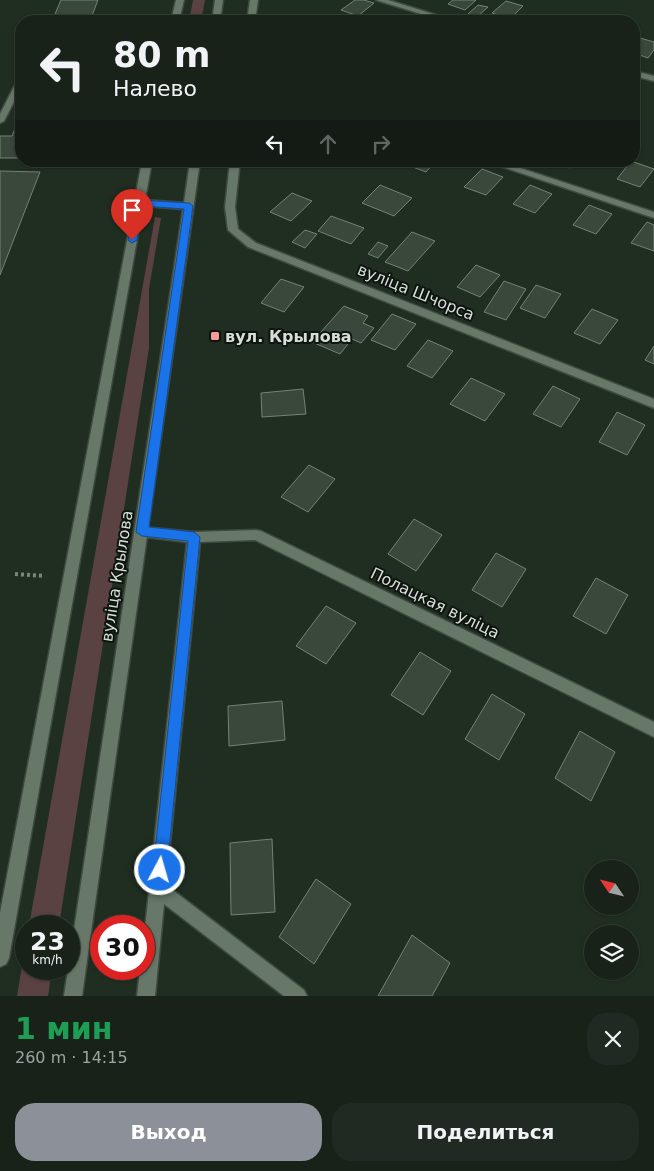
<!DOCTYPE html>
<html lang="ru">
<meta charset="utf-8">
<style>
:root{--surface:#182219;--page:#212a22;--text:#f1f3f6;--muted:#9fa4a2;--line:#363f38;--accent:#8c9099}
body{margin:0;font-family:"DejaVu Sans",sans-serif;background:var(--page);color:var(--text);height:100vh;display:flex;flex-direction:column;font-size:19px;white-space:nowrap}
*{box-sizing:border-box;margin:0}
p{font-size:16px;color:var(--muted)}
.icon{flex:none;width:28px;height:28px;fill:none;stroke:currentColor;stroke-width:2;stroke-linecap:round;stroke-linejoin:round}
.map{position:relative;height:996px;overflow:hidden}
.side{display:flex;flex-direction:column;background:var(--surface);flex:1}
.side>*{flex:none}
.top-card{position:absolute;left:15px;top:15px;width:625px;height:152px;border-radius:20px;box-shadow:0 1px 4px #0004,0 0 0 1px var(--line);background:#182219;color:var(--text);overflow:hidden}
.needle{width:32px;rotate:305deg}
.fabs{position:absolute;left:584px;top:860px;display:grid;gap:10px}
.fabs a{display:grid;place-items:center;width:55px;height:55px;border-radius:50%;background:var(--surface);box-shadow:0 1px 4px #0004,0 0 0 1px var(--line);font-size:25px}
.speed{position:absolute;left:15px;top:915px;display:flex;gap:10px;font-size:25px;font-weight:700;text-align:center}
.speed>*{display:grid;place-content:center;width:65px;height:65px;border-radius:50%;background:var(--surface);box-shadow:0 1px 4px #0004,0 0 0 1px var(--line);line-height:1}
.speed small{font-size:12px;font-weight:400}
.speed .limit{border:8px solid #d22;background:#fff;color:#111}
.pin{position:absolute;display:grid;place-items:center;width:42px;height:42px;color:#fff;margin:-51px -21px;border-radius:50% 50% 50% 0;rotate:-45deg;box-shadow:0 0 5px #0007}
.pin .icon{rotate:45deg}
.me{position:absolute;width:55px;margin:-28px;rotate:6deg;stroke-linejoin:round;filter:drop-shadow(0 0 4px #0008)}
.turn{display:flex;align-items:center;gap:18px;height:105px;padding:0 15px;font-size:22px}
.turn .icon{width:65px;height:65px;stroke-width:2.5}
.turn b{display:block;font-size:35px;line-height:42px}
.lanes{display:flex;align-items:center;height:48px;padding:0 15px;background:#0003;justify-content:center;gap:25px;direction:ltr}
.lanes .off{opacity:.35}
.round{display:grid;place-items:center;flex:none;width:52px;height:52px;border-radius:20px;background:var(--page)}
.overview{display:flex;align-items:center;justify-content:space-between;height:85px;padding:0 15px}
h1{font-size:30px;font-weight:700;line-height:38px;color:#1e9e55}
.cta{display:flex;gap:10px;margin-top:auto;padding:10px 15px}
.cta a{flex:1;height:58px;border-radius:20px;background:var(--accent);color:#fff;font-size:20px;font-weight:700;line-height:58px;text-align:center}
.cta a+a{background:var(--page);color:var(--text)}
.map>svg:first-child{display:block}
.green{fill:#594241}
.building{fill:#39483a;stroke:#728373}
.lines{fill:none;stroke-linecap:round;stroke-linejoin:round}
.lane-casing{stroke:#3e4a3f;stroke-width:3}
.street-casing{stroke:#3e4a3f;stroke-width:3}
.secondary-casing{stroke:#3e4a3f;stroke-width:3}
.path{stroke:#7a857b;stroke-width:4;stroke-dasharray:3 3;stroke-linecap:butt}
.lane{fill:#677768;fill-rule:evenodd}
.street{fill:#677768;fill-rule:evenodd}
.secondary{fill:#677768;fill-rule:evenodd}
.route{fill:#1a73e8;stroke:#114b97}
.poi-dot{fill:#f59b98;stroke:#0e140f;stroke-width:2}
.labels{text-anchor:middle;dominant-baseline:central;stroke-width:4;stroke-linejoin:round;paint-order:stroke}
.street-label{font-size:16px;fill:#d6dfd7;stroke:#0e140f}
.poi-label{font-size:16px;font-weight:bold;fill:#d6dfd7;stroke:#0e140f;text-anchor:start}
</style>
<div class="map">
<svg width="654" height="996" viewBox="0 0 654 996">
<rect width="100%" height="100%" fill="#202e21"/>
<path class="green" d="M 193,0 L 205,0 L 201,21 L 189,21 Z
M 155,217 L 161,218 L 149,289 L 149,348 L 59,926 L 29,926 Z
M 26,942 L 26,969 L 52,969 L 48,996 L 17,996 Z"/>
<path class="building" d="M 61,0 L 98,0 L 90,21 L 52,21 Z
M 355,0 L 364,0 L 374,3 L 358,16 L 341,10 Z
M 453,0 L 476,0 L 465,10 L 448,4 Z
M 506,1 L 523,6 L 510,19 L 492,13 Z
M 478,5 L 488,7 L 477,17 L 468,14 Z
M 415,15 L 432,20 L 407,21 Z
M 553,15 L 571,21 L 547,21 Z
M 309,17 L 319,21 L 290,21 L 290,18 Z
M 640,38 L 654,42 L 654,50 L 648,58 L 634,53 L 634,45 Z
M 21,114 L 21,158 L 0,158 L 0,136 L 12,136 Z
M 408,161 L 436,161 L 426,172 L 405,164 Z
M 552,161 L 576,161 L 570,168 Z
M 631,161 L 654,169 L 640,187 L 617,179 Z
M 482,169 L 503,177 L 486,195 L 464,187 Z
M 0,171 L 40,172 L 0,275 Z
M 380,185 L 412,198 L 394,216 L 362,203 Z
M 530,185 L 552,194 L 535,213 L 513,204 Z
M 292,193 L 312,201 L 291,221 L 270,212 Z
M 589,205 L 612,214 L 596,234 L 573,225 Z
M 331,216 L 364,228 L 351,244 L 318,231 Z
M 647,222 L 654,225 L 654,251 L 631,243 Z
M 305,230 L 317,234 L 305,248 L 292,242 Z
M 412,232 L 435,241 L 408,271 L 385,262 Z
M 378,242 L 388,246 L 378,258 L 368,254 Z
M 476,265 L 500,275 L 480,297 L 457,287 Z
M 281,279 L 304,287 L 284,312 L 261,303 Z
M 504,281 L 526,289 L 506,320 L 484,312 Z
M 536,285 L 561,294 L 545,318 L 520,308 Z
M 344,306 L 368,316 L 363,323 L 374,328 L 361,343 L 352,339 L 340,354 L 312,342 Z
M 592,309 L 618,320 L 600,344 L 574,333 Z
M 392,314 L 416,324 L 395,350 L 371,340 Z
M 428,340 L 453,351 L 432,378 L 407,366 Z
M 654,346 L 654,364 L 645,360 Z
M 471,378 L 505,394 L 485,421 L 450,404 Z
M 553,386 L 580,399 L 561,427 L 533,414 Z
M 303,389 L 306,414 L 262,417 L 261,393 Z
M 617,412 L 645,425 L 627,455 L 599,442 Z
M 309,465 L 335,479 L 308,512 L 281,497 Z
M 414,519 L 442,535 L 416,571 L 388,554 Z
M 496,553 L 526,569 L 502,607 L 472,590 Z
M 596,578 L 628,595 L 606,634 L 573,616 Z
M 326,606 L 356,623 L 326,664 L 296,646 Z
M 420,652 L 451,671 L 423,715 L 391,695 Z
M 492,694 L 525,714 L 499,760 L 465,739 Z
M 282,701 L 285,740 L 229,746 L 228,706 Z
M 580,731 L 615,752 L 591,801 L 555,778 Z
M 272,839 L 275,912 L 231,915 L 230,843 Z
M 316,879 L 351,904 L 314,964 L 279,937 Z
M 412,935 L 450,963 L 432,996 L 378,996 Z"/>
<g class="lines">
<defs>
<path id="lane" d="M 18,79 L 21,79 L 21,88 L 4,121 L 0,123 L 0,114 Z"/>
<path id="street" d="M 250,0 L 258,0 L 255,21 L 247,21 Z
M 376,0 L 388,0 L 456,21 L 444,21 Z
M 634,71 L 654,76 L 654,81 L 634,76 Z
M 230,161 L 240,161 L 235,207 L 238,229 L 256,243 L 654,399 L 654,408 L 248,247 L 228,230 L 225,207 Z
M 485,161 L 499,161 L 654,212 L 654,218 Z
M 142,527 L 194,532 L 256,530 L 261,531 L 654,722 L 654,737 L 255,540 L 200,542 L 166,885 L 304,990 L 307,996 L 284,996 L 164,904 L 155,996 L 137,996 L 140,969 L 144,969 L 144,937 L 187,542 L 137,536 L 136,532 L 137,528 Z"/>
<path id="secondary" d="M 176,0 L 184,0 L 179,21 L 171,21 Z
M 215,0 L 223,0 L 220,21 L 212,21 Z
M 142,161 L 152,161 L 145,200 L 184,203 L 190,161 L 200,161 L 82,996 L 64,996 L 183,209 L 143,206 L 9,958 L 6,964 L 0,967 L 0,913 Z"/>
</defs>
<use href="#lane" class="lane-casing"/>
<use href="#street" class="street-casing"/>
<use href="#secondary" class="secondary-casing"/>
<path class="path" d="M 15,574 L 45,576"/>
<use href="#lane" class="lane"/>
<use href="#street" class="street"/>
<use href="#secondary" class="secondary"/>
</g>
<path class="route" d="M 139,200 L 189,203 L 193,206 L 149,527 L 194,532 L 200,537 L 167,870 L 165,875 L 160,877 L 155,875 L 153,870 L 188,541 L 142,536 L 136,532 L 184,209 L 143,206 L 137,240 L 132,243 L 128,240 L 135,203 Z"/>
<rect class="poi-dot" x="210" y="331" width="10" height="10" rx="2.5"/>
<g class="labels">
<g class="street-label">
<text transform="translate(416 292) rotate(22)">вуліца Шчорса</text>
<text transform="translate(117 576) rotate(-81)">вуліца Крылова</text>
<text transform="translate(435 603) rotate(26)">Полацкая вуліца</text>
</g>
<g class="poi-label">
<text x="225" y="336">вул. Крылова</text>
</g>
</g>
</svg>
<div class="fabs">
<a><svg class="needle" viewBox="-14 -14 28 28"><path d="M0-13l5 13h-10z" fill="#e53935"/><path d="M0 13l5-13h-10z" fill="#9fa4a2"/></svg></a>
<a><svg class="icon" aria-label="layers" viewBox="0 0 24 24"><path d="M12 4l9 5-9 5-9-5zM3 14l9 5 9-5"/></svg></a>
</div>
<div class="speed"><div>23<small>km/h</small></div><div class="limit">30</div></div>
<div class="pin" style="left:132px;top:240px;background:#d93025"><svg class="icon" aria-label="arrive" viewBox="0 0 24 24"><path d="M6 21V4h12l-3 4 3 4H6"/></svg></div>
<svg class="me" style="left:160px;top:870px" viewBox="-20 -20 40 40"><circle r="17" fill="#1a73e8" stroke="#fff" stroke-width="3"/><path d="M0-11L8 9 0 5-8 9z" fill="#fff"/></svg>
<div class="top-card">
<div class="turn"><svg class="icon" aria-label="left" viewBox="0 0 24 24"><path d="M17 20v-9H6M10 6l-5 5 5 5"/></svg><div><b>80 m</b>Налево</div></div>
<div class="lanes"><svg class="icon" aria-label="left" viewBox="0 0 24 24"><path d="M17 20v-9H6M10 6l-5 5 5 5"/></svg><svg class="icon off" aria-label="ahead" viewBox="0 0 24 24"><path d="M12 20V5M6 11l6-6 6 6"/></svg><svg class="icon off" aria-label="right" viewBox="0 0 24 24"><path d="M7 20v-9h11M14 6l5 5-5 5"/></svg></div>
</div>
</div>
<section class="side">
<div class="overview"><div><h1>1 мин</h1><p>260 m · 14:15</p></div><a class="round"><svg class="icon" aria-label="close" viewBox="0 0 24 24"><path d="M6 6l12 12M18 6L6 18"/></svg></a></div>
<div class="cta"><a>Выход</a><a>Поделиться</a></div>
</section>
